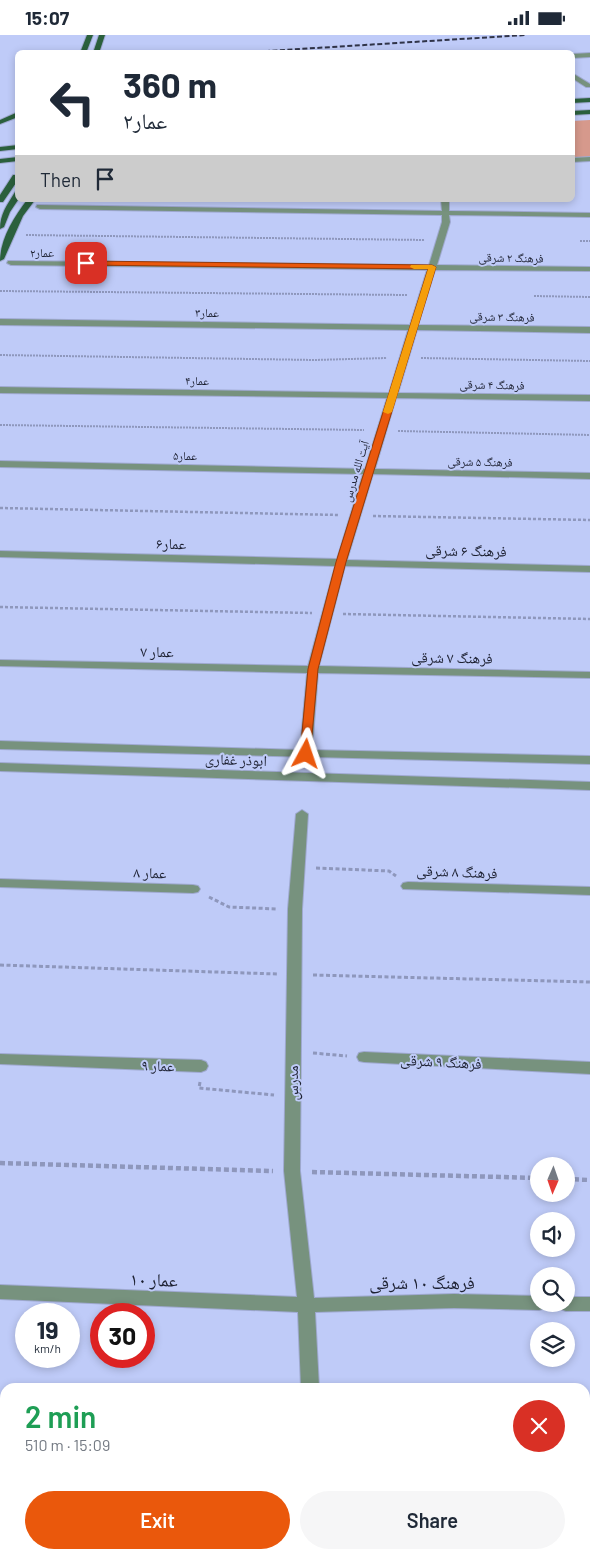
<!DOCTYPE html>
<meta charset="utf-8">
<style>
:root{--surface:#fff;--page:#f6f6f7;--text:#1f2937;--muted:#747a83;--accent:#ea580c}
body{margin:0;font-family:Barlow,"Noto Naskh Arabic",sans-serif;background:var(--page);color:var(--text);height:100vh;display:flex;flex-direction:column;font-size:19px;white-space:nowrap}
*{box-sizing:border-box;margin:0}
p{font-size:16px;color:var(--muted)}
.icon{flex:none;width:28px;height:28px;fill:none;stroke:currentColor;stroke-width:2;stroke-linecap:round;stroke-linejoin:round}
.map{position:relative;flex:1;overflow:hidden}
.side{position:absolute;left:0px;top:1348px;width:590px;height:176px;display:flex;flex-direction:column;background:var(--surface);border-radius:15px 15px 0 0;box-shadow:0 2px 8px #0003}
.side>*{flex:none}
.top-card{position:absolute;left:15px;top:15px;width:560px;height:152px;border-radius:8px;box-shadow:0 2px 8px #0003;background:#fff;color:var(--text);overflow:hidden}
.needle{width:32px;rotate:182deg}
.tools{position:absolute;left:530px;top:1122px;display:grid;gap:10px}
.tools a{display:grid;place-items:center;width:45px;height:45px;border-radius:50%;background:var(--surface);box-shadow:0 2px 8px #0003;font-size:25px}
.speed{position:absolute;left:15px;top:1268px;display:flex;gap:10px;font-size:25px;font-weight:700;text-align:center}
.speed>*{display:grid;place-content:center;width:65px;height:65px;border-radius:50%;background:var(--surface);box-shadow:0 2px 8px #0003;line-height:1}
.speed small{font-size:12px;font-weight:400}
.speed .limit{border:8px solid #d22;background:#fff;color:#111}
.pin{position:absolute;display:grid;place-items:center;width:42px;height:42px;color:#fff;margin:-21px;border-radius:10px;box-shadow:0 2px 8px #0006}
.me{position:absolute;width:55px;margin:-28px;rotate:5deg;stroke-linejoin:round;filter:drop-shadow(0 0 4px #0008)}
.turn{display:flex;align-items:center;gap:18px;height:105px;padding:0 25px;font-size:22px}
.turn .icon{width:65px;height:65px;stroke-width:2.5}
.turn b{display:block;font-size:35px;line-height:42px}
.then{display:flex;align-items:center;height:48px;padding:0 25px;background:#0003;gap:10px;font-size:19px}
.round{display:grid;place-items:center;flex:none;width:52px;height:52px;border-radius:26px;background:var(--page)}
.summary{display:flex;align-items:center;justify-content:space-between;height:85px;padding:0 25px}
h1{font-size:30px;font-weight:600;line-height:38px;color:#1e9e55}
.action{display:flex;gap:10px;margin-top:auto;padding:10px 25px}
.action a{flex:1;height:58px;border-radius:30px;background:var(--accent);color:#fff;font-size:20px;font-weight:600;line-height:58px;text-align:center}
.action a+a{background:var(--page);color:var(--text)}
.status{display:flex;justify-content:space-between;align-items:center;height:35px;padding:0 25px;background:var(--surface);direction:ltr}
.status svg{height:14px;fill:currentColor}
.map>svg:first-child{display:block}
.green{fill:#d6998c}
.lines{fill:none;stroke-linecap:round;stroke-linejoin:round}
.minor-casing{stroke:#9fa9d0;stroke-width:2}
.major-casing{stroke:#9fa9d0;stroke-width:2}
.path-far3{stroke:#8e97bc;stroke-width:2;stroke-dasharray:2 1;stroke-linecap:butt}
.path-far2{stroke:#8e97bc;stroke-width:2.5;stroke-dasharray:3 2;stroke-linecap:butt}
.path-far1{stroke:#8e97bc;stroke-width:3;stroke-dasharray:4 2.5;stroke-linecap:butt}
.path{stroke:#8e97bc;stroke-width:4.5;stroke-dasharray:5 3;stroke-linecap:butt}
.minor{fill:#77927e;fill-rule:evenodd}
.major{fill:#2b603d;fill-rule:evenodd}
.rail{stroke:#303449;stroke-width:2;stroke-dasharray:5 2.5;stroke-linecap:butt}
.route{fill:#ea580c;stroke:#983908}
.slow{fill:#f59e0b}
.labels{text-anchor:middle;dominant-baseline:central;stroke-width:4;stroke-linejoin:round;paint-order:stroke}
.far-street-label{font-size:12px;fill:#1d2132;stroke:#bfcbf8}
.street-label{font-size:15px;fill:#1d2132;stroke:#bfcbf8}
.near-street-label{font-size:18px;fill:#1d2132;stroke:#bfcbf8}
</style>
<div class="status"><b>15:07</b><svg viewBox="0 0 49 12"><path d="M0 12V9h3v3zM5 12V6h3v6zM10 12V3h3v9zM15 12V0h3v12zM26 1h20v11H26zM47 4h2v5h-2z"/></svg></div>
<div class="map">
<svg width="590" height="1523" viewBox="0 0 590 1523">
<rect width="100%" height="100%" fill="#bfcbf8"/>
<path class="green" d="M 590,85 L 590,122 L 573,123 L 572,86 Z"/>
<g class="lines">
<defs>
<path id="minor" d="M 590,18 L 590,22 L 572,23 L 572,19 Z
M 572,38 L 590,49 L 590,52 L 586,52 L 572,43 Z
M 590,122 L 590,126 L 572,127 L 572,123 Z
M 441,165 L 449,165 L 449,176 L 590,178 L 590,182 L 449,180 L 450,187 L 437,230 L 590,232 L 590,236 L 435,235 L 418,290 L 590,292 L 590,298 L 417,295 L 398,358 L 590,360 L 590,366 L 396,363 L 375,434 L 590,438 L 590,444 L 373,439 L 347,525 L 590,531 L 590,537 L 345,531 L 319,631 L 590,637 L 590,643 L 318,638 L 312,715 L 590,721 L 590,729 L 0,714 L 0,706 L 300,715 L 307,638 L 0,631 L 0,625 L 308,631 L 335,531 L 0,522 L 0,516 L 337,524 L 363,439 L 0,432 L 0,426 L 365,434 L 387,363 L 0,358 L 0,352 L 389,358 L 408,295 L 0,290 L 0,284 L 410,290 L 427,235 L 11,230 L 7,228 L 8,226 L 429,230 L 442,187 L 442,180 L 40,174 L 36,172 L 37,170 L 442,176 Z
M 0,728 L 590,747 L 590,755 L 0,736 Z
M 302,775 L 308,779 L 302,874 L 300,1136 L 314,1263 L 454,1259 L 539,1261 L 539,1269 L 547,1269 L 545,1273 L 539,1275 L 454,1273 L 315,1277 L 319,1352 L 301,1352 L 298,1277 L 0,1264 L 0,1250 L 297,1262 L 284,1136 L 288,874 L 296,779 Z
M 0,844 L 193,850 L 198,851 L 200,854 L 198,857 L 193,858 L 0,852 Z
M 408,847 L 590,852 L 590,860 L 403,854 L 401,851 L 403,848 Z
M 364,1017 L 590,1027 L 590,1039 L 364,1027 L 359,1026 L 357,1022 L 359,1018 Z
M 0,1019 L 201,1025 L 206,1027 L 208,1031 L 206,1035 L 201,1037 L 0,1029 Z
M 566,1262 L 590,1262 L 590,1276 L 566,1276 L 560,1274 L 558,1269 L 566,1269 Z
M 310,1519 L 328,1519 L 329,1523 L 309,1523 Z"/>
<path id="major" d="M 87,0 L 93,0 L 86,18 L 80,18 Z
M 99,0 L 105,0 L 99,18 L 93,18 Z
M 590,63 L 590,67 L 572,68 L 572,64 Z
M 590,75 L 590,79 L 572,80 L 572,76 Z
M 18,77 L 18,82 L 0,89 L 0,85 Z
M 18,110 L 18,114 L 0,116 L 0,112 Z
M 18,122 L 18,126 L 0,128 L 0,124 Z
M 13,140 L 18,140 L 18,145 L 3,167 L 0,167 L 0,160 Z
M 15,157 L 18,157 L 18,165 L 10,177 L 4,192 L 0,194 C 0,179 7,170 15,157 Z
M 27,165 L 35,165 L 23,181 L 4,224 L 0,226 C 0,204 14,182 27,165 Z"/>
</defs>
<use href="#minor" class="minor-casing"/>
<use href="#major" class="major-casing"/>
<path class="path-far3" d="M 26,200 L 425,205
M 580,206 L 590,206
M 0,256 L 407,260
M 534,261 L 590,262
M 0,320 L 315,325 L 387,323
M 421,323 L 590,326
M 0,390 L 364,395
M 398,396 L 590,400"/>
<path class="path-far2" d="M 0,473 L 339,480
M 373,481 L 590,485
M 0,572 L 312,578
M 343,579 L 590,584"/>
<path class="path-far1" d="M 316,833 L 389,836 L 396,841
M 209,862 L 229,872 L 278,874
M 0,930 L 277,939
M 313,940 L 590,947
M 313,1018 L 347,1021
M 200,1047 L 199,1053 L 274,1060"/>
<path class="path" d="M 0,1128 L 273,1136
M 312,1137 L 539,1143
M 566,1144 L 590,1145
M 585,1401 L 590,1401"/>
<use href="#minor" class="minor"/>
<use href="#major" class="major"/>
<path class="rail" d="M 235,18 L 526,0"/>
</g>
<path class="route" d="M 86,226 L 432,230 L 436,232 L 346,527 L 318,634 L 310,722 L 306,723 L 300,719 L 308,634 L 336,527 L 428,234 L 84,230 L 84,227 Z"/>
<path class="slow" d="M 411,230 L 432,230 L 436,232 L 392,377 L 388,379 L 383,377 L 428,234 L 414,234 L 410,232 Z"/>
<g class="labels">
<g class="far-street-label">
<text x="42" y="217">عمار۲</text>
<text transform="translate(511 222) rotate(1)">فرهنگ ۲ شرقی</text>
<text transform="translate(207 277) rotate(1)">عمار۳</text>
<text transform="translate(502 281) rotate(1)">فرهنگ ۳ شرقی</text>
<text transform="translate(197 345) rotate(1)">عمار۴</text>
<text transform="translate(492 349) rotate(1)">فرهنگ ۴ شرقی</text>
<text transform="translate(185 420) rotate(1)">عمار۵</text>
<text transform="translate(480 426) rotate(1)">فرهنگ ۵ شرقی</text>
<text transform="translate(355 436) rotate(-73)">آیت الله مدرس</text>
</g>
<g class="street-label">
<text transform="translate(171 508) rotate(1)">عمار۶</text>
<text transform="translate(466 515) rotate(1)">فرهنگ ۶ شرقی</text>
<text transform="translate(157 616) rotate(1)">عمار ۷</text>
<text transform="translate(452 622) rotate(1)">فرهنگ ۷ شرقی</text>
<text transform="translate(236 724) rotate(2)">ابوذر غفاری</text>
<text transform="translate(457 836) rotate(2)">فرهنگ ۸ شرقی</text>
<text transform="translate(150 837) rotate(2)">عمار ۸</text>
<text transform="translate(441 1026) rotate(3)">فرهنگ ۹ شرقی</text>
<text transform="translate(158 1030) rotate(2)">عمار ۹</text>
<text transform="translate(292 1048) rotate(-90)">مدرس</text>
</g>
<g class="near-street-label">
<text transform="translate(154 1244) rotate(2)">عمار ۱۰</text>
<text x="422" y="1247">فرهنگ ۱۰ شرقی</text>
</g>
</g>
</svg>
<div class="tools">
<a><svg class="needle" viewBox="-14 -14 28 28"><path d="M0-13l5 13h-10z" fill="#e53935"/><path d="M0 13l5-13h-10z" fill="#747a83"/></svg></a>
<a><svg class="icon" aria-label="sound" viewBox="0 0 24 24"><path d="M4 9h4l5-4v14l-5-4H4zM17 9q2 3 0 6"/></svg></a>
<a><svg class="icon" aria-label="search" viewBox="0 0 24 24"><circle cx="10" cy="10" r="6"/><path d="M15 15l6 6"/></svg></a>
<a><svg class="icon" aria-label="layers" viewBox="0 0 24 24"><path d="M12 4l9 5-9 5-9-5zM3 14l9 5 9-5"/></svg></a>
</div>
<div class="speed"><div>19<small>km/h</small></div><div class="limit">30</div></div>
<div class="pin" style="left:86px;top:228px;background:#d93025"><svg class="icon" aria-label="arrive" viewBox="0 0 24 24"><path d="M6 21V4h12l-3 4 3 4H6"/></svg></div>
<svg class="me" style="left:306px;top:719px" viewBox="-20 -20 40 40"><path d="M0-17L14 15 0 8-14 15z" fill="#ea580c" stroke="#fff" stroke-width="4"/></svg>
<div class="top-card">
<div class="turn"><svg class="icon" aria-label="left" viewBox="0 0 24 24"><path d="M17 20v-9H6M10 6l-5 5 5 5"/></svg><div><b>360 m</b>عمار۲</div></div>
<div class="then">Then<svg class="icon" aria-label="arrive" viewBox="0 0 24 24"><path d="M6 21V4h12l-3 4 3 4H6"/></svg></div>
</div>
<section class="side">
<div class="summary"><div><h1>2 min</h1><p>510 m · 15:09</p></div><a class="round" style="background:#d93025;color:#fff"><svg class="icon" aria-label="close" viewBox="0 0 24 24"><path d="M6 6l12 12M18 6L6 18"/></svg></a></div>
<div class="action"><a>Exit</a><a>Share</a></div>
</section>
</div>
